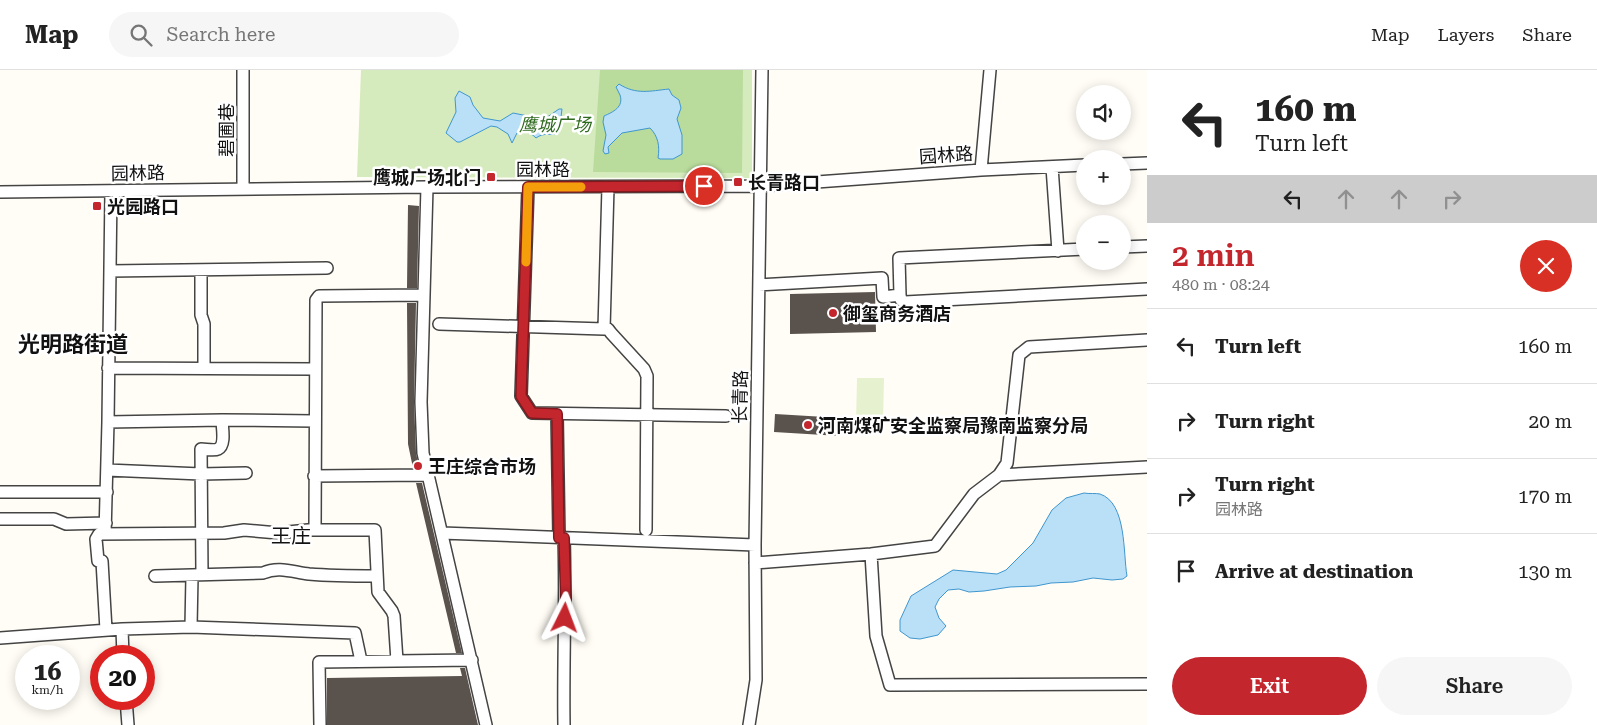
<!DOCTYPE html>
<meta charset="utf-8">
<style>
:root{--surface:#fff;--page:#f6f6f6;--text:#222;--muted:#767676;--line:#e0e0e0;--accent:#c4262e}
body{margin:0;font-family:"Roboto Serif","Noto Sans SC",serif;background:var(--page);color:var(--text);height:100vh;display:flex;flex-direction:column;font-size:19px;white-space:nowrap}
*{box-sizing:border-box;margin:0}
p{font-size:16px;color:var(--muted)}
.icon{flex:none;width:28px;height:28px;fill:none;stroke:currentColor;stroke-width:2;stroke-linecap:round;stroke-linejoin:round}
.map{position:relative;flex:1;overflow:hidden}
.side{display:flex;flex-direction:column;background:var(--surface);width:450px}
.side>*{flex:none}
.banner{background:#fff;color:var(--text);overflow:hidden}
.buttons{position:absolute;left:1076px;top:15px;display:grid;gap:10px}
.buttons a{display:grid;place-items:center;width:55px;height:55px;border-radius:50%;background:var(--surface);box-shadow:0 2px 12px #0003;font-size:25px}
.speed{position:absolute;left:15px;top:575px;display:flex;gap:10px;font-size:25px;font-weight:700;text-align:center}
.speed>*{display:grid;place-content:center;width:65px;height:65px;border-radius:50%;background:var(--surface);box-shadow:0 2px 12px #0003;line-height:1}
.speed small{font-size:12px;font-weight:400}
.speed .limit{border:8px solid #d22;background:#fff;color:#111}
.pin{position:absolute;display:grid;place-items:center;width:42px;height:42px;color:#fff;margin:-21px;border:2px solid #fff;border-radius:50%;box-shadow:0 1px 5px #0007}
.me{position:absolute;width:55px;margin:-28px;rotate:3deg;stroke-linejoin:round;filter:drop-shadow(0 0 4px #0008)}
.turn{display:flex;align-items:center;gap:18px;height:105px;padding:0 25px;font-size:22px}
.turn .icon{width:65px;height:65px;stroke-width:2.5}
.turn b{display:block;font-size:35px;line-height:42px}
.lanes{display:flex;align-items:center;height:48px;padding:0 25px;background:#0003;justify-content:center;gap:25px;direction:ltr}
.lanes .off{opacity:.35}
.round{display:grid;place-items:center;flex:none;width:52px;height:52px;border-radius:26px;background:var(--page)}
.summary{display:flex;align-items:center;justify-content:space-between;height:85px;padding:0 25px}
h1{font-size:30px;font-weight:600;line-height:38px;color:var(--accent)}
.action{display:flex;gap:10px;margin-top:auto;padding:10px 25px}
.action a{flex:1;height:58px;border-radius:30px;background:var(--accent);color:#fff;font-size:20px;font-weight:600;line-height:58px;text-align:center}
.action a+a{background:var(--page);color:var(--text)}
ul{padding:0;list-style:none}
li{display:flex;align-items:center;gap:15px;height:75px;padding:0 25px;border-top:1px solid var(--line)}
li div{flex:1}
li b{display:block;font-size:19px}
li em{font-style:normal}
header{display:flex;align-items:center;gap:30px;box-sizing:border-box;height:70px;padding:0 25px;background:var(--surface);border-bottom:1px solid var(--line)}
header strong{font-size:24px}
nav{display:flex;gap:28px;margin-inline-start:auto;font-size:18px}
.search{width:350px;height:45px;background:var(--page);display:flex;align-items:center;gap:12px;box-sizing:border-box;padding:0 18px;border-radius:28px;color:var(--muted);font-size:19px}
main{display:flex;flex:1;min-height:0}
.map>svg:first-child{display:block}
.green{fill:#d5ebbd}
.forest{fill:#b9dc9c}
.pitch{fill:#e6f2cf}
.water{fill:#b9e0f7;stroke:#3f96cf}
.building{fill:#5a524d}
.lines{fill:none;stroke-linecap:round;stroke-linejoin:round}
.minor-casing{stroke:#444;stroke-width:14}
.minor{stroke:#fff;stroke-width:11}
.route-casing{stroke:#7f191e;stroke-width:12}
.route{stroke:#c4262e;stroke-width:9}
.slow{stroke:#f59e0b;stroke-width:9}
.poi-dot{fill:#c4262e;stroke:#fff;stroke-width:2}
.labels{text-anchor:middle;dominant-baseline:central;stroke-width:5;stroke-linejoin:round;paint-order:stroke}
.park-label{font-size:18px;font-style:italic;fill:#2f6b1f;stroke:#fff}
.street-label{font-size:18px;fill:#111;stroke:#fff}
.poi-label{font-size:18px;font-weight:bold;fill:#111;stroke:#fff;text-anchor:start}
.quarter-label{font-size:20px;fill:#111;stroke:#fff}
.district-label{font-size:22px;font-weight:bold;fill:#111;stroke:#fff}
</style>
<header>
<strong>Map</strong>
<div class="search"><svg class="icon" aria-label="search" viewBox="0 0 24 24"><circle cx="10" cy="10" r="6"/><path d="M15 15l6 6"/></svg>Search here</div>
<nav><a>Map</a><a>Layers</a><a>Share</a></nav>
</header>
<main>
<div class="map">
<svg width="1147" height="655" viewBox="0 0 1147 655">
<rect width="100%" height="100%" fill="#fffdf5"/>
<path class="green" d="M 361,0 L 752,0 L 752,108 L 357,107 Z"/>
<path class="forest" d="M 600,0 L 743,0 L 742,103 L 593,102 Z"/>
<path class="pitch" d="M 857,308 L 884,308 L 883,351 L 856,351 Z"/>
<path class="water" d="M 619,14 C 636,25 650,21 669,19 L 672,25 L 679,30 L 681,38 L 677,49 L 682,65 L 682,84 L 673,89 L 660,89 L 658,88 C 660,76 658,66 650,58 L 622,63 L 608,77 L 609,83 L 605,84 L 603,81 L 606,65 L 603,52 L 604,46 C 613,42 624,37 620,25 C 619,22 617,20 616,17 Z
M 459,21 L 470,27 L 473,35 L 483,48 L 500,51 L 513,43 L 533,47 L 540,52 L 559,39 L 562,39 L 559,63 C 550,66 544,62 536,68 C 530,62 525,60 517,63 L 512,73 L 508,64 L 497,57 L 491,56 L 460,72 L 457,72 L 446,63 L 456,42 L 455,28 Z
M 1084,423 C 1089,424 1096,423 1100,424 C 1127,433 1123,484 1127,506 L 1123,509 L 1112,510 L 1093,508 L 1073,512 L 1051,513 L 1036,516 L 1010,517 L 984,521 L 969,522 L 959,519 L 948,520 L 939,529 L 935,537 L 939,548 L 946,556 L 938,565 L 920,569 L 910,568 L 900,561 L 900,550 L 911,526 L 953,500 L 997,504 L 1006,500 L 1033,473 L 1052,440 L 1066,428 Z"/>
<path class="building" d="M 408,135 L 419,136 L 417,218 L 407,218 Z
M 875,222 L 876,262 L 790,264 L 790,224 Z
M 407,233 L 416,233 L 414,332 L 416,383 L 419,398 L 413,398 L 408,374 Z
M 775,344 L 842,348 L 840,366 L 774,362 Z
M 416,413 L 422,413 L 462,583 L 456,583 Z
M 460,598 L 465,598 L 478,655 L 327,655 L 327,608 L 462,606 Z"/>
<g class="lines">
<defs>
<path id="minor" d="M 243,0 L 243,119
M 1122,94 L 1147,93
M 1052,97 L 1058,181
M 981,100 L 990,0
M 427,117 L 421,332 L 423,383 L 486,655
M 528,117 L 521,326 L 532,343 L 726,346
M 0,122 L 427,117 L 761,116 L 981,100 L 1085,95
M 1122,177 L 1147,176
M 201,200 L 201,245 L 204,254 L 204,298
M 110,201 L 327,198
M 759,215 L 882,208 L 883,227 L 900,225 L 899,188 L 1085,179
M 900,225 L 901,230 L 905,232 L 1147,219
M 439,254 L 604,259 L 608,259 L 611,263 L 644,299 L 647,306 L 646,460
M 604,259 L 608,117
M 108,298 L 314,299
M 557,344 L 559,468
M 108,352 L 222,350 L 314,351
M 107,400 L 201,404 L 246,403
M 999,405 L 1147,397
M 314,406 L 426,405
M 0,422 L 107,422
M 0,449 L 54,449 L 66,454 L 106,453
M 315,460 L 316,230 L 319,226 L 424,225
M 442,463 L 755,475
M 105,464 L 108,352 L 111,121
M 871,484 L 876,566 L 890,615 L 1147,614
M 755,493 L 871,484 L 935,476 L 974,424 L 999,405 L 1007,393 L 1019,285 L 1029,277 L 1147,270
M 202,504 L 201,379 C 206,379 214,381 218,379 C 226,375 222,357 222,350
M 155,506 L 263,503 C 278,496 293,502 309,504 C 332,506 354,506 377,506
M 191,557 L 192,506
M 122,559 L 123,586
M 106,560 L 102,491 L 98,491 L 96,469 L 99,464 L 224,463 L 244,460 L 278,463 L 308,460 L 375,460 L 378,522 L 392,541 L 394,546 L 397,591
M 0,568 L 122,559 L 191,557 L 355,563 L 361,591
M 126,629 L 128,655
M 320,655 L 319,592 L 472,590
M 564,655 C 563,593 566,530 564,468
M 749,655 L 756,610 L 755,475 L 762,0"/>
</defs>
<use href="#minor" class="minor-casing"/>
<use href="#minor" class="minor"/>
</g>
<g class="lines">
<defs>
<path id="route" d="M 565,548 L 566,531 L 564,468 L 559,468 L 557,344 L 532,343 L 521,326 L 528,117 L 704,116"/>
</defs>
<use href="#route" class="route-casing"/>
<use href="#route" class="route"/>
<path class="slow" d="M 526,192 L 528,117 L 581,117"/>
</g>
<g class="poi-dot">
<rect x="486" y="102" width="10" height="10" rx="2.5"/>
<rect x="733" y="107" width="10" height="10" rx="2.5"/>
<rect x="92" y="131" width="10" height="10" rx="2.5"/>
<circle cx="833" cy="243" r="5"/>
<circle cx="808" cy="355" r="5"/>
<circle cx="418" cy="396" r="5"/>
</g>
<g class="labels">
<g class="park-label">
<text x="555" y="54">鹰城广场</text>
</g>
<g class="street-label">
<text transform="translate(226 60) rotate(-90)">碧圃巷</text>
<text transform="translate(946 85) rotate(-4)">园林路</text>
<text x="543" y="99">园林路</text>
<text transform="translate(138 103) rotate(-1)">园林路</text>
<text transform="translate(740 327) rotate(-89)">长青路</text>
</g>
<g class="poi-label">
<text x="481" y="107" text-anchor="end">鹰城广场北门</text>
<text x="748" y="112">长青路口</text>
<text x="107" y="136">光园路口</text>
<text x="843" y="243">御玺商务酒店</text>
<text x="818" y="355">河南煤矿安全监察局豫南监察分局</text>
<text x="428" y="396">王庄综合市场</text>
</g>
<g class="quarter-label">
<text x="291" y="466">王庄</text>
</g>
<g class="district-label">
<text x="73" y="274">光明路街道</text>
</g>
</g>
</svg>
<div class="buttons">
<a><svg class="icon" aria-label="sound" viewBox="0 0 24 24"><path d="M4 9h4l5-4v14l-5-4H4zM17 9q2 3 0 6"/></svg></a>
<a>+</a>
<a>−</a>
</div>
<div class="speed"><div>16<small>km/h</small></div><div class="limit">20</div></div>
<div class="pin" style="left:704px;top:116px;background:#d93025"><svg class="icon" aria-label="arrive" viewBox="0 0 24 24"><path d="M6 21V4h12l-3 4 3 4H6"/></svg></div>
<svg class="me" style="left:565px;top:548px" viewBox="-20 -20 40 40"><path d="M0-17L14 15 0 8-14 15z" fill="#c4262e" stroke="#fff" stroke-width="4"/></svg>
</div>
<section class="side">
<div class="banner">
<div class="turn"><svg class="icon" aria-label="left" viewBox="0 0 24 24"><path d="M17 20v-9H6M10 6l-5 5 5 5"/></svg><div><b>160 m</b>Turn left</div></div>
<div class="lanes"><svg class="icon" aria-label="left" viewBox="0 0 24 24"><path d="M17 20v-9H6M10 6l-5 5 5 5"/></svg><svg class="icon off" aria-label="ahead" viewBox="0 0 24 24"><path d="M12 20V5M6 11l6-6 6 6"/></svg><svg class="icon off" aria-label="ahead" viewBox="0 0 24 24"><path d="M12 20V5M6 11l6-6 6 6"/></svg><svg class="icon off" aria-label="right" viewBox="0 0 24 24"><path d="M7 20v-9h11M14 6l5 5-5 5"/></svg></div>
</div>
<div class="summary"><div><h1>2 min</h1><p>480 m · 08:24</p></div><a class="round" style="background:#d93025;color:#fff"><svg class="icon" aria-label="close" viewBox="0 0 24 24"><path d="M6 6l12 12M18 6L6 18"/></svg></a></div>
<ul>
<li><svg class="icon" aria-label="left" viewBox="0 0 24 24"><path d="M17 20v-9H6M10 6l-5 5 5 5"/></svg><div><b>Turn left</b></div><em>160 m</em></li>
<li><svg class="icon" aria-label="right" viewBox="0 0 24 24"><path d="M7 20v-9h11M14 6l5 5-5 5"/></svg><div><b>Turn right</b></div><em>20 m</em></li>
<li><svg class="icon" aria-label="right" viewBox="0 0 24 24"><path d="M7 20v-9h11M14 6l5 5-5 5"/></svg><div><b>Turn right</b><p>园林路</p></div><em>170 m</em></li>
<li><svg class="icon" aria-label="arrive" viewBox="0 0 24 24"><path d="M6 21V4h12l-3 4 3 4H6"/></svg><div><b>Arrive at destination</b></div><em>130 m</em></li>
</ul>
<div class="action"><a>Exit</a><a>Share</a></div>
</section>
</main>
